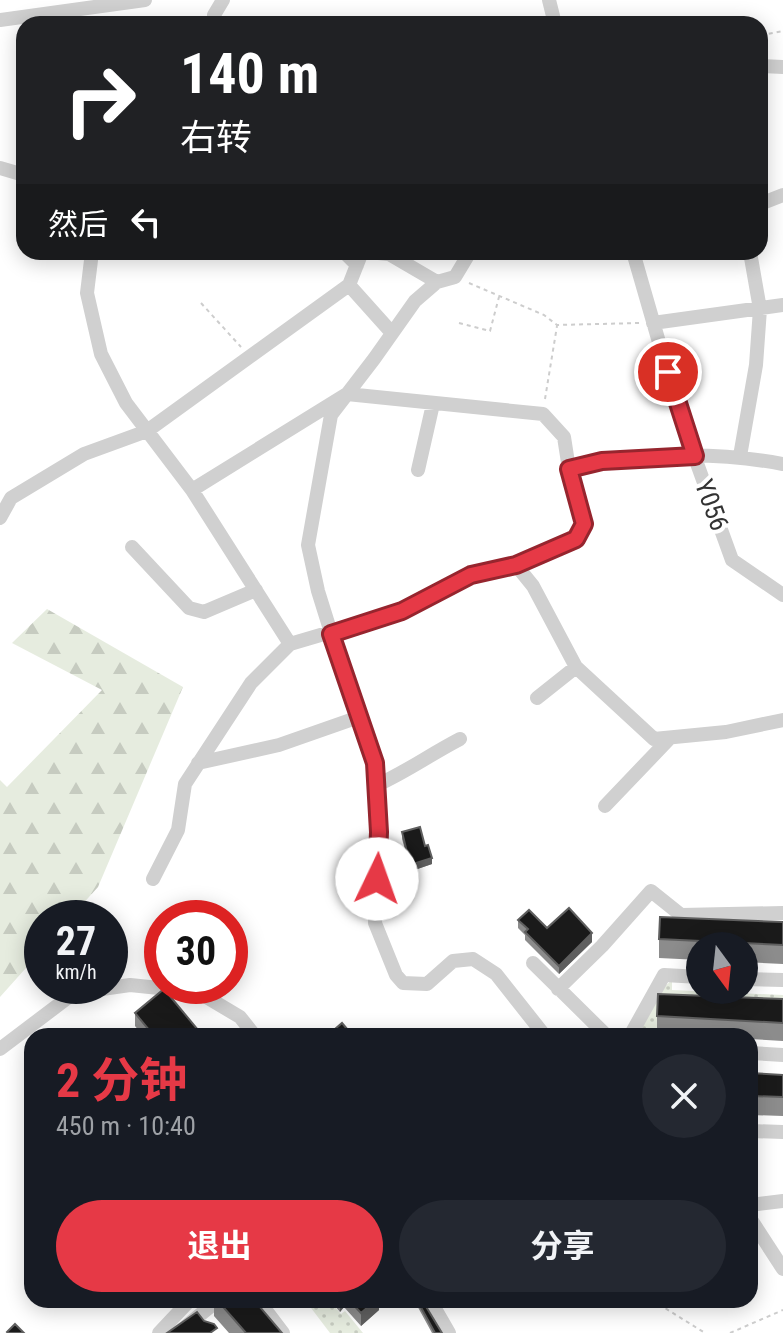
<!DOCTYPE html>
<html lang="zh">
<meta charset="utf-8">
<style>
:root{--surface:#171b24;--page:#242831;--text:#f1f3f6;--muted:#9ea1a6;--accent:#e63946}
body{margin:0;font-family:"Roboto Condensed","Noto Sans SC",sans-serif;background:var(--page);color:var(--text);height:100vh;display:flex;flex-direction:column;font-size:30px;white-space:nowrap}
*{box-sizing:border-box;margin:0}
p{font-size:26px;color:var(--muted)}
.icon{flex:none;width:44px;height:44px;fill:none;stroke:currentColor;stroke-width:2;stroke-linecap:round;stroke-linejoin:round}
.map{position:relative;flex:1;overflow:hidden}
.drawer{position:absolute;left:24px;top:1028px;width:734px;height:280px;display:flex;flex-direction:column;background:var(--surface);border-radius:24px;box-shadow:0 4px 20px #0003}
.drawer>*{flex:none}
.hud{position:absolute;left:16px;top:16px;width:752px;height:244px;border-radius:24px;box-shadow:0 4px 20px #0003;background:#202124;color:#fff;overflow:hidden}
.needle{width:52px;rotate:165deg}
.fabs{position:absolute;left:686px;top:932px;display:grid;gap:16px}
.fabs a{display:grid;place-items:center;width:72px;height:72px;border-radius:50%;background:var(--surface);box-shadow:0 4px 20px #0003;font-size:40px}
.speed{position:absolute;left:24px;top:900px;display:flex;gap:16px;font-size:40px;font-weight:700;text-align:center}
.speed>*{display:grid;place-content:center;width:104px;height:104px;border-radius:50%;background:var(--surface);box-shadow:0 4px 20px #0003;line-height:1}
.speed small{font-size:20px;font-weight:400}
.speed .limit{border:12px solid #d22;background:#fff;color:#111}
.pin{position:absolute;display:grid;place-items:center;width:68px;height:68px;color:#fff;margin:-34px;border:4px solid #fff;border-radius:50%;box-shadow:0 2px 8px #0007}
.me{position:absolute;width:88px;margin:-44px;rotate:3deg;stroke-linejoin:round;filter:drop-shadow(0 0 6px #0008)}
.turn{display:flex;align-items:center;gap:28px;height:168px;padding:0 32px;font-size:36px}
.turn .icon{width:104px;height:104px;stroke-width:2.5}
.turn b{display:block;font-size:56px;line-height:68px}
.then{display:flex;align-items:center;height:76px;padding:0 32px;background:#0003;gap:16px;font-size:30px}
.round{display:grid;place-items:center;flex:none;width:84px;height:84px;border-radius:42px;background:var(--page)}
.head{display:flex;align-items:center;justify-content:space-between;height:136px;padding:0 32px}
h1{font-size:48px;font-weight:700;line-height:60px;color:var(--accent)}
.button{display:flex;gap:16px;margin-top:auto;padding:16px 32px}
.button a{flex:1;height:92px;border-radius:48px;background:var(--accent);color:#fff;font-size:32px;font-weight:700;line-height:92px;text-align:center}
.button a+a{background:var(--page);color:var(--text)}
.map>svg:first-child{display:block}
.grass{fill:url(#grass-dots)}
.forest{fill:url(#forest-firs)}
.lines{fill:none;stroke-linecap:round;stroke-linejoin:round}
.path{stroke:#cdcdcd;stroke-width:2;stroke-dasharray:4 4;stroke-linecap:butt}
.minor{stroke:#d0d0d0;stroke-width:14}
.wall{fill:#8c8c8c}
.shaded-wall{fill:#5f5f5f}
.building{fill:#1a1a1a;stroke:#5f5f5f;stroke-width:2}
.route-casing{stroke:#96252e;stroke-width:20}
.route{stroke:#e63946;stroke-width:14}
.labels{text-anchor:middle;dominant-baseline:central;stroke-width:8;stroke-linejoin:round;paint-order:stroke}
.street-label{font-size:26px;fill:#333;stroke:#fff}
</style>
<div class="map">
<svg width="783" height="1333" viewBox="0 0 783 1333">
<defs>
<pattern id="grass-dots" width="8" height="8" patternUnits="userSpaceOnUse" patternTransform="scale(2)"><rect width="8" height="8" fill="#e6ecdf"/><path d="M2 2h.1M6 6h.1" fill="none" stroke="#c6cbc0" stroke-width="1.8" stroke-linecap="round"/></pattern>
<pattern id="forest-firs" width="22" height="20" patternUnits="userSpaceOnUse" patternTransform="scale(2)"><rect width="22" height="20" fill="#e6ecdf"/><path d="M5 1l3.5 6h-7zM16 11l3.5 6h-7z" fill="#c6cbc0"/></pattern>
</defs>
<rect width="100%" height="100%" fill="#fff"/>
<path class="grass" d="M 672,980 L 672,990 L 783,995 L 783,1014 L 659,1010 L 658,1036 L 636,1036 L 664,987 Z
M 305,1300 L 329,1300 L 341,1314 L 345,1311 L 363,1333 L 330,1333 Z"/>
<path class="forest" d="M 47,609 L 183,687 L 98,887 L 70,918 L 42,918 L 42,950 L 0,997 L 0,780 L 7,787 L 102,690 L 12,643 Z"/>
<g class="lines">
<path class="path" d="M 761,53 L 763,35 L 783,31
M 469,283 L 544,315 L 557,325 L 640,323
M 201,303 L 241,347
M 459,323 L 490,331 L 499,297
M 545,399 L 557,326
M 652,1300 L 705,1333
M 730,1333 L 783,1310"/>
<path class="minor" d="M 549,0 L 555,24
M 214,15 L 223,0
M 0,20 L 145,0
M 760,66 L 783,67
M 0,168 L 24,175
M 760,204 L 783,195
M 92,252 L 87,293 L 101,354 L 126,403 L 192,490 L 290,644
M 344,252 L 357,265
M 368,252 L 389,254 L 437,282
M 470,252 L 455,277 L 437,282 L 415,301 L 374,359 L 331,415 L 308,545 L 318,591 L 347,684 L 375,763 L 379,832 L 375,923 L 396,975 L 403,983 L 427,984 L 453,961 L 473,959 L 496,974 L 545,1036
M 633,252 L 682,422 L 732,560 L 783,595
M 349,285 L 392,333
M 653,323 L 783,305
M 740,456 L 756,365 L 760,309 L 750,252
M 418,470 L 433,404
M 192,490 L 347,394 L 543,414 L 564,437 L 569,469
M 0,518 L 11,498 L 84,454 L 147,431 L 349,285 L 362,252
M 132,547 L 189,608 L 204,612 L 256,590
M 516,565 L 576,539 L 584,524 L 569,469 C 638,453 714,451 783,464
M 537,698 L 576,667
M 198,763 L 279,745 L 359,717
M 377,785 C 406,772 431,754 460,739
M 605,806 L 670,738
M 153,879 L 178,830 L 185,784 L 251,683 L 290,644 L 402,611 L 471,575 L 516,565 L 533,586 L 576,667 L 654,739 L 726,732 L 783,720
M 533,963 L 607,1036
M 744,979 L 783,980
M 558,989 L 602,946 L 651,891 L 681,915 L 783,913
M 630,1036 L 664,975 L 700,977
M 0,1049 L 74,993 L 130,985 L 198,992 L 240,1017 L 255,1036
M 750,1053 L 783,1055
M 750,1131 L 783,1132
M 750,1205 L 783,1201
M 750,1218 L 783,1269
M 258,1300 L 283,1333
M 430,1300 L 449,1333
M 159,1333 L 190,1300
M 178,1333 L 218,1300"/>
</g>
<path class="wall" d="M 402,832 L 425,846 L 432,864 L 397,876 L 393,864 L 393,857 L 406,853 L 402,839 Z
M 518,920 L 547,928 L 592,942 L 559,974 L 525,940 L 525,935 L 518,928 Z
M 783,922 L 783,964 L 744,962 L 744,946 L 700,946 L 700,960 L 659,958 L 659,939 Z
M 783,999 L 783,1041 L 750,1039 L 750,1036 L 694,1036 L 657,1034 L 657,1016 Z
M 135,1013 L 203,1036 L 143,1036 L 135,1026 Z
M 750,1073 L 783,1075 L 783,1116 L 750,1115 Z
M 214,1300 L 254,1300 L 282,1333 L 229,1333 L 214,1316 Z
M 330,1300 L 379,1300 L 379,1310 L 361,1326 L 344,1307 L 340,1312 Z
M 414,1300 L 422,1300 L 442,1333 L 432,1333 Z"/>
<path class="shaded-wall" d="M 432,858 L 432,864 L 397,876 L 397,869 Z
M 592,933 L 592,942 L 559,974 L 559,966 Z
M 340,1300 L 344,1300 L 344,1307 L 340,1312 Z
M 376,1300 L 379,1300 L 379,1310 L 361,1326 L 361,1313 Z"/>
<path class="building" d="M 420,827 L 425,846 L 428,845 L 432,858 L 397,869 L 393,857 L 407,852 L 402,832 Z
M 569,908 L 592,933 L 559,966 L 525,932 L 528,929 L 518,920 L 529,910 L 547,928 Z
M 660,917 L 783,922 L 783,945 L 659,939 Z
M 164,989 L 203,1036 L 154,1036 L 135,1013 Z
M 658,994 L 783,999 L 783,1023 L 657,1016 Z
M 342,1023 L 353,1036 L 327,1036 Z
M 750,1073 L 783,1075 L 783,1097 L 750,1096 Z
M 217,1300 L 254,1300 L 282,1333 L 246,1333 Z
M 349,1300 L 376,1300 L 361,1313 Z
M 417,1300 L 422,1300 L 442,1333 L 435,1333 Z
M 197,1312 L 204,1321 L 214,1324 L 217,1328 L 210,1333 L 167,1333 Z
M 15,1324 L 24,1333 L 8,1333 L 7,1332 Z"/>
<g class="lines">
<defs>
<path id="route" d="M 377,879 L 379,832 L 375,763 L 331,634 L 402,611 L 471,575 L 516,565 L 576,539 L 584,524 L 569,469 L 602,461 L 695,456 L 668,372"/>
</defs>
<use href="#route" class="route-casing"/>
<use href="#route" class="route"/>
</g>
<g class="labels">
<g class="street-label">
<text transform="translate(712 505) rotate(70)">Y056</text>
</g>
</g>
</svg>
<div class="fabs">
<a><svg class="needle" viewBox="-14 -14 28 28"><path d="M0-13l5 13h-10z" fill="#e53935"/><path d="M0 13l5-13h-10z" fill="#9ea1a6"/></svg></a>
</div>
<div class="speed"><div>27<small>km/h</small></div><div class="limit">30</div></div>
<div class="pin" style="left:668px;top:372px;background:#d93025"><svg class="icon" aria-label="arrive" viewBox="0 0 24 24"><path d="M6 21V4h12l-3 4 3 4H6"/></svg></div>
<svg class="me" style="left:377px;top:879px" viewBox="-20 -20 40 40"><circle r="19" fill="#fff"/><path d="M0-13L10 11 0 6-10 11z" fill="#e63946"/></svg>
<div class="hud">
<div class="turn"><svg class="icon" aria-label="right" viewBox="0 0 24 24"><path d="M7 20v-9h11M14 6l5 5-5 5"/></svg><div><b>140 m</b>右转</div></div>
<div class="then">然后<svg class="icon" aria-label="left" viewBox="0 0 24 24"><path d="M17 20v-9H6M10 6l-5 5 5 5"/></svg></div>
</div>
<section class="drawer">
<div class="head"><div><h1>2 分钟</h1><p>450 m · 10:40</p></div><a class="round"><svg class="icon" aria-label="close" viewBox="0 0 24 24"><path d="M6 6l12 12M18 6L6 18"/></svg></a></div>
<div class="button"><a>退出</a><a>分享</a></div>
</section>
</div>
